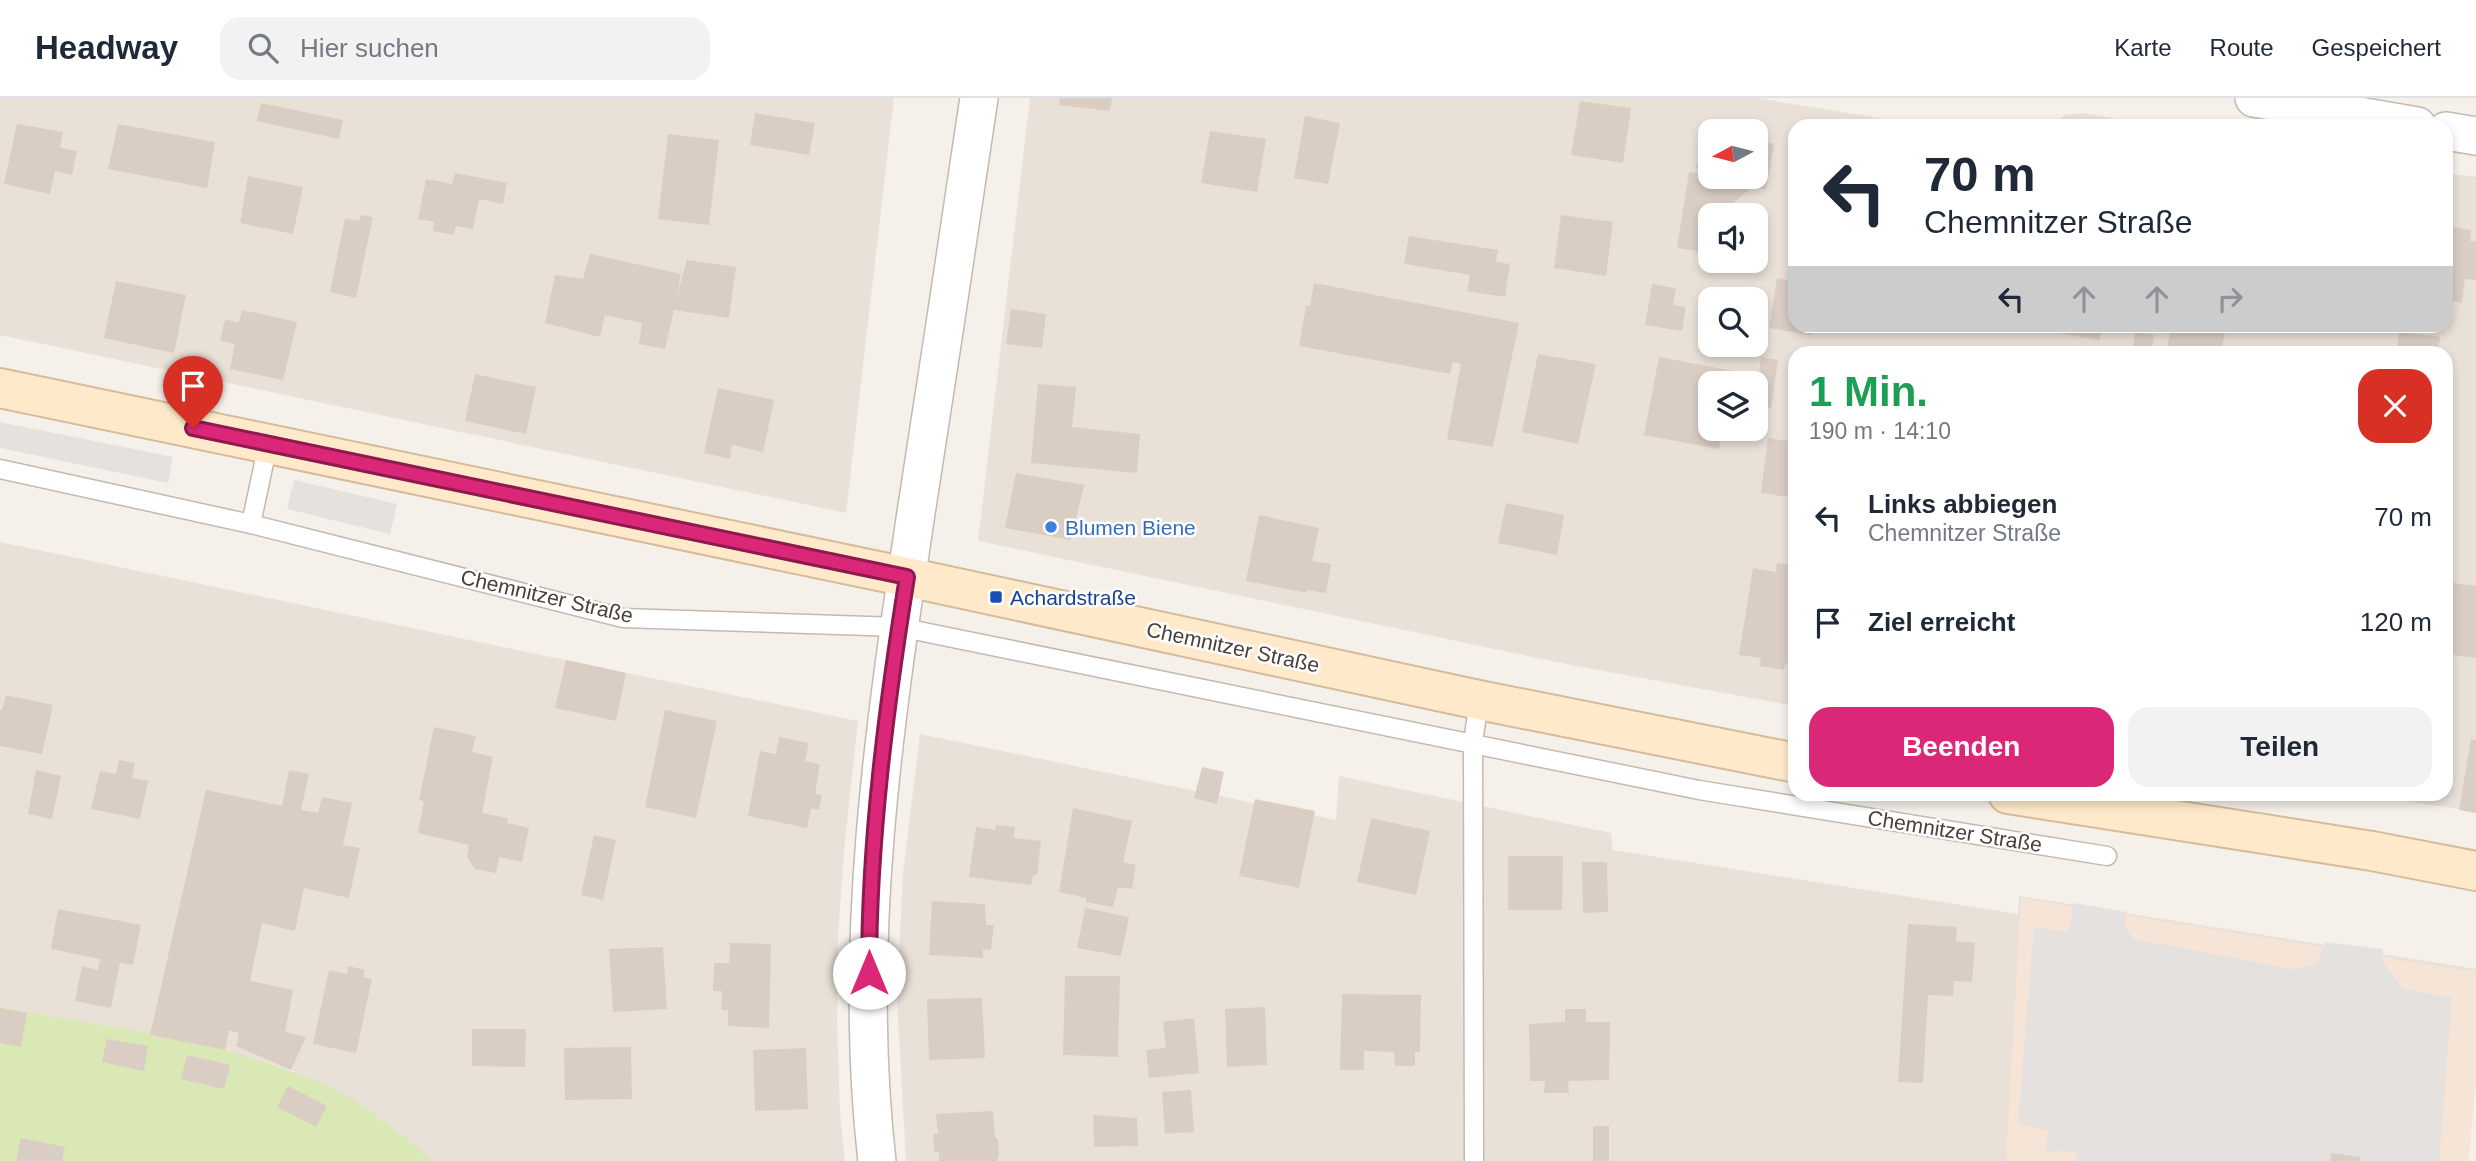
<!DOCTYPE html>
<html lang="de">
<meta charset="utf-8">
<style>
:root{--surface:#fff;--page:#f2f2f3;--text:#1f2937;--muted:#747a83;--line:#e0e1e3;--accent:#db2777}
body{margin:0;font-family:Arial,sans-serif;background:var(--page);color:var(--text);height:100vh;display:flex;flex-direction:column;font-size:26px;white-space:nowrap}
*{box-sizing:border-box;margin:0}
p{font-size:23px;color:var(--muted)}
.icon{flex:none;width:38px;height:38px;fill:none;stroke:currentColor;stroke-width:2;stroke-linecap:round;stroke-linejoin:round}
.map{position:relative;flex:1;overflow:hidden}
.details{position:absolute;left:1788px;top:248px;width:665px;height:455px;display:flex;flex-direction:column;background:var(--surface);border-radius:21px;box-shadow:0 4px 10px #0003}
.details>*{flex:none}
.guide{position:absolute;left:1788px;top:21px;width:665px;height:214px;border-radius:21px;box-shadow:0 4px 10px #0003;background:#fff;color:var(--text);overflow:hidden}
.needle{width:46px;rotate:263deg}
.tools{position:absolute;left:1698px;top:21px;display:grid;gap:14px}
.tools a{display:grid;place-items:center;width:70px;height:70px;border-radius:14px;background:var(--surface);box-shadow:0 4px 10px #0003;font-size:35px}
.pin{position:absolute;display:grid;place-items:center;width:60px;height:60px;color:#fff;margin:-72px -30px;border-radius:50% 50% 50% 0;rotate:-45deg;box-shadow:0 0 7px #0007}
.pin .icon{rotate:45deg}
.me{position:absolute;width:77px;margin:-38px;rotate:0deg;stroke-linejoin:round;filter:drop-shadow(0 0 5px #0008)}
.turn{display:flex;align-items:center;gap:24px;height:147px;padding:0 21px;font-size:32px}
.turn .icon{width:91px;height:91px;stroke-width:2.5}
.turn b{display:block;font-size:49px;line-height:60px}
.lanes{display:flex;align-items:center;height:66px;padding:0 21px;background:#0003;justify-content:center;gap:35px;direction:ltr}
.lanes .off{opacity:.35}
.round{display:grid;place-items:center;flex:none;width:74px;height:74px;border-radius:21px;background:var(--page)}
.overview{display:flex;align-items:center;justify-content:space-between;height:119px;padding:0 21px}
h1{font-size:42px;font-weight:600;line-height:52px;color:#1e9e55}
.cta{display:flex;gap:14px;margin-top:auto;padding:14px 21px}
.cta a{flex:1;height:80px;border-radius:21px;background:var(--accent);color:#fff;font-size:28px;font-weight:600;line-height:80px;text-align:center}
.cta a+a{background:var(--page);color:var(--text)}
ul{padding:0;list-style:none}
li{display:flex;align-items:center;gap:21px;height:105px;padding:0 21px}
li div{flex:1}
li b{display:block;font-size:26px}
li em{font-style:normal}
header{display:flex;align-items:center;gap:42px;box-sizing:border-box;height:98px;padding:0 35px;background:var(--surface);border-bottom:2px solid var(--line)}
header strong{font-size:33px}
nav{display:flex;gap:38px;margin-inline-start:auto;font-size:24px}
.search{width:490px;height:63px;background:var(--page);display:flex;align-items:center;gap:18px;box-sizing:border-box;padding:0 24px;border-radius:21px;color:var(--muted);font-size:26px}
.map>svg:first-child{display:block}
.residential{fill:#e9e1d8;fill-rule:evenodd}
.commercial{fill:#f6e4d6}
.green{fill:#d9e8b4}
.parking{fill:#e4e1df}
.building{fill:#dacdc3}
.lines{fill:none;stroke-linecap:round;stroke-linejoin:round}
.service-casing{stroke:#c4b9b0;stroke-width:21}
.minor-casing{stroke:#c4b9b0;stroke-width:40}
.secondary-casing{stroke:#d4bc9a;stroke-width:42}
.service{stroke:#fff;stroke-width:18}
.minor{stroke:#fff;stroke-width:37}
.secondary{stroke:#feeacb;stroke-width:38}
.route-casing{stroke:#8e194d;stroke-width:18}
.route{stroke:#db2777;stroke-width:12}
.shop-dot{fill:#3f7fe0;stroke:#fff;stroke-width:2.5}
.transit-dot{fill:#1a4fb4;stroke:#fff;stroke-width:2.5}
.labels{text-anchor:middle;dominant-baseline:central;stroke-width:5;stroke-linejoin:round;paint-order:stroke}
.shop-label{font-size:21px;fill:#366cbe;stroke:#fff;text-anchor:start}
.street-label{font-size:21px;fill:#494038;stroke:#fff}
.transit-label{font-size:21px;fill:#164399;stroke:#fff;text-anchor:start}
</style>
<header>
<strong>Headway</strong>
<div class="search"><svg class="icon" aria-label="search" viewBox="0 0 24 24"><circle cx="10" cy="10" r="6"/><path d="M15 15l6 6"/></svg>Hier suchen</div>
<nav><a>Karte</a><a>Route</a><a>Gespeichert</a></nav>
</header>
<div class="map">
<svg width="2476" height="1063" viewBox="0 0 2476 1063">
<rect width="100%" height="100%" fill="#f5f0ea"/>
<path class="residential" d="M 0,0 L 894,0 L 846,415 L 0,237 Z
M 1030,0 L 1757,0 L 1928,28 L 1796,28 L 1796,228 L 2446,228 L 2447,75 L 2476,79 L 2476,714 L 2370,697 L 2446,696 L 2446,256 L 1796,256 L 1795,608 L 1571,567 L 978,443 ZM 1710,33 L 1755,33 L 1755,79 L 1710,79 ZM 1710,117 L 1755,117 L 1755,163 L 1710,163 ZM 1710,201 L 1755,201 L 1755,247 L 1710,247 ZM 1710,285 L 1755,285 L 1755,331 L 1710,331 Z
M 2082,15 L 2160,28 L 2050,28 L 2065,17 Z
M 0,444 L 858,623 L 844,753 L 838,839 L 837,923 L 840,1014 L 845,1063 L 433,1063 L 378,1018 L 340,995 L 291,972 L 225,952 L 0,909 Z
M 920,636 L 1336,722 L 1339,678 L 1611,735 L 1613,752 L 2018,816 L 2019,798 L 2476,871 L 2476,973 L 2468,1063 L 906,1063 L 897,901 L 903,775 Z"/>
<path class="commercial" d="M 2021,800 L 2476,874 L 2476,980 L 2469,1063 L 2006,1063 Z"/>
<path class="green" d="M 0,909 C 112,930 236,942 339,994 C 374,1012 403,1038 433,1063 L 0,1063 Z"/>
<path class="parking" d="M 0,324 L 173,359 L 168,385 L 0,350 Z
M 294,382 L 397,406 L 390,436 L 287,411 Z
M 2074,805 L 2126,814 L 2124,828 L 2134,841 L 2290,871 L 2316,867 L 2326,844 L 2383,851 L 2383,864 L 2403,891 L 2452,900 L 2439,1063 L 2076,1063 L 2076,1054 L 2046,1053 L 2048,1032 L 2018,1026 L 2034,829 L 2068,834 Z"/>
<path class="building" d="M 1060,0 L 1112,0 L 1110,13 L 1059,7 Z
M 1580,3 L 1631,10 L 1623,65 L 1571,57 Z
M 261,5 L 343,22 L 339,41 L 257,23 Z
M 755,15 L 815,25 L 809,57 L 750,47 Z
M 1305,18 L 1340,25 L 1328,86 L 1294,80 Z
M 17,26 L 63,34 L 60,50 L 77,53 L 72,77 L 55,73 L 50,96 L 4,86 Z
M 118,26 L 215,44 L 207,90 L 108,71 Z
M 1210,33 L 1266,41 L 1257,94 L 1201,85 Z
M 668,36 L 719,42 L 709,127 L 658,121 Z
M 1755,43 L 1774,46 L 1766,91 L 1752,89 L 1732,106 L 1730,117 L 1710,117 L 1710,155 L 1677,150 L 1689,74 L 1703,76 L 1695,68 L 1710,56 L 1710,79 L 1755,79 Z
M 455,75 L 507,85 L 503,106 L 479,101 L 473,131 L 456,128 L 454,137 L 433,133 L 434,124 L 418,121 L 426,81 L 452,86 Z
M 248,78 L 303,89 L 293,136 L 240,125 Z
M 361,117 L 373,119 L 356,200 L 330,194 L 345,120 L 359,123 Z
M 1561,117 L 1613,124 L 1606,178 L 1554,170 Z
M 2446,128 L 2471,132 L 2470,143 L 2476,144 L 2476,182 L 2465,181 L 2462,205 L 2446,202 Z
M 1409,138 L 1498,152 L 1496,164 L 1510,166 L 1505,199 L 1467,193 L 1470,177 L 1404,166 Z
M 590,156 L 681,176 L 677,198 L 687,162 L 736,169 L 729,220 L 674,212 L 665,251 L 639,246 L 642,225 L 605,217 L 600,239 L 545,225 L 555,177 L 583,181 Z
M 1777,180 L 1796,183 L 1796,228 L 1814,228 L 1812,237 L 1769,230 Z
M 116,183 L 186,197 L 174,255 L 104,240 Z
M 1314,185 L 1519,225 L 1493,349 L 1447,341 L 1461,266 L 1453,264 L 1450,276 L 1299,248 L 1306,208 L 1310,208 Z
M 1652,186 L 1676,190 L 1673,207 L 1686,209 L 1682,233 L 1645,227 Z
M 1011,211 L 1046,216 L 1042,250 L 1006,246 Z
M 242,212 L 297,224 L 283,282 L 230,271 L 235,246 L 220,243 L 225,221 L 239,225 Z
M 2037,228 L 2102,228 L 2100,242 L 2037,232 Z
M 2171,228 L 2226,228 L 2221,256 L 2166,256 Z
M 2135,234 L 2154,237 L 2151,256 L 2132,256 Z
M 2399,234 L 2440,239 L 2438,256 L 2377,256 L 2377,248 L 2397,250 Z
M 1943,249 L 1982,252 L 1982,256 L 1942,256 Z
M 1538,256 L 1596,266 L 1578,346 L 1522,334 Z
M 1659,259 L 1734,273 L 1731,285 L 1710,285 L 1710,331 L 1722,331 L 1719,351 L 1644,337 Z
M 1761,259 L 1778,262 L 1771,310 L 1755,308 Z
M 475,276 L 536,289 L 526,336 L 465,323 Z
M 1038,286 L 1076,289 L 1072,329 L 1140,336 L 1137,375 L 1031,365 Z
M 718,290 L 774,302 L 763,354 L 732,347 L 730,361 L 704,355 Z
M 1768,340 L 1796,344 L 1796,400 L 1761,395 Z
M 1016,375 L 1084,387 L 1071,442 L 1005,430 Z
M 1506,405 L 1564,417 L 1557,457 L 1498,445 Z
M 1259,417 L 1319,430 L 1312,463 L 1331,466 L 1326,495 L 1307,492 L 1307,495 L 1246,483 Z
M 1777,465 L 1796,468 L 1796,566 L 1786,565 L 1784,572 L 1759,568 L 1761,560 L 1739,557 L 1753,470 L 1776,474 Z
M 2446,484 L 2476,488 L 2476,560 L 2446,556 Z
M 566,562 L 626,575 L 616,623 L 555,610 Z
M 6,597 L 53,607 L 42,656 L 0,648 L 0,612 L 2,612 Z
M 665,612 L 717,623 L 696,720 L 645,709 Z
M 434,629 L 476,638 L 472,654 L 493,659 L 482,715 L 508,720 L 507,725 L 529,730 L 522,764 L 499,759 L 496,775 L 475,771 L 467,759 L 469,747 L 418,735 L 424,703 L 419,702 Z
M 779,639 L 809,645 L 805,663 L 820,666 L 815,696 L 822,697 L 819,712 L 811,710 L 807,730 L 748,718 L 760,653 L 776,656 Z
M 2471,641 L 2476,642 L 2476,715 L 2459,712 Z
M 119,662 L 135,665 L 132,680 L 148,683 L 140,721 L 91,711 L 100,673 L 116,676 Z
M 1202,669 L 1224,674 L 1217,706 L 1194,700 Z
M 36,672 L 61,678 L 52,721 L 28,716 Z
M 289,672 L 309,676 L 301,712 L 318,715 L 322,699 L 352,705 L 343,747 L 360,750 L 349,800 L 304,790 L 295,833 L 262,825 L 250,883 L 293,892 L 285,934 L 306,939 L 291,972 L 236,948 L 239,935 L 229,932 L 225,952 L 150,937 L 206,692 L 282,708 Z
M 1255,701 L 1315,713 L 1299,790 L 1239,778 Z
M 1073,710 L 1132,723 L 1123,764 L 1136,767 L 1132,791 L 1118,789 L 1113,809 L 1086,804 L 1087,800 L 1059,794 Z
M 1371,720 L 1430,733 L 1416,797 L 1357,784 Z
M 996,727 L 1015,729 L 1014,740 L 1041,743 L 1037,777 L 1033,777 L 1031,787 L 969,779 L 976,729 L 995,732 Z
M 594,737 L 616,742 L 603,802 L 581,797 Z
M 1508,758 L 1563,758 L 1562,812 L 1508,812 Z
M 1582,764 L 1607,764 L 1608,814 L 1583,815 Z
M 932,803 L 985,806 L 986,827 L 994,827 L 991,852 L 983,851 L 983,860 L 929,857 Z
M 1085,810 L 1129,819 L 1121,858 L 1077,850 Z
M 58,811 L 141,827 L 133,867 L 120,865 L 111,910 L 75,903 L 82,868 L 98,872 L 100,861 L 51,851 Z
M 1908,826 L 1957,829 L 1956,843 L 1975,845 L 1972,884 L 1954,883 L 1953,898 L 1928,897 L 1923,985 L 1898,984 Z
M 730,845 L 771,846 L 769,930 L 728,928 L 728,912 L 721,912 L 722,893 L 713,893 L 714,865 L 729,865 Z
M 663,849 L 667,911 L 613,914 L 609,851 Z
M 348,868 L 365,872 L 363,879 L 372,881 L 356,955 L 313,946 L 329,872 L 347,876 Z
M 1065,878 L 1120,878 L 1118,959 L 1063,957 Z
M 1342,896 L 1421,897 L 1420,954 L 1415,954 L 1415,968 L 1395,968 L 1394,954 L 1364,953 L 1364,972 L 1340,972 Z
M 982,900 L 985,960 L 929,962 L 927,901 Z
M 1265,909 L 1267,967 L 1227,969 L 1225,911 Z
M 0,910 L 27,915 L 21,949 L 0,945 Z
M 1565,911 L 1586,911 L 1586,924 L 1610,924 L 1609,982 L 1568,983 L 1569,995 L 1544,995 L 1545,983 L 1530,983 L 1529,926 L 1565,924 Z
M 1194,920 L 1199,975 L 1149,980 L 1146,952 L 1166,950 L 1163,924 Z
M 472,931 L 526,931 L 525,969 L 472,968 Z
M 107,941 L 148,948 L 144,973 L 102,964 Z
M 631,949 L 632,1001 L 565,1002 L 564,950 Z
M 806,950 L 808,1011 L 755,1013 L 753,952 Z
M 187,957 L 230,967 L 224,991 L 181,981 Z
M 288,988 L 327,1008 L 316,1029 L 277,1009 Z
M 1191,992 L 1194,1034 L 1165,1036 L 1162,994 Z
M 993,1013 L 995,1039 L 998,1042 L 999,1056 L 997,1063 L 939,1063 L 939,1054 L 934,1054 L 933,1036 L 938,1036 L 936,1016 Z
M 1093,1017 L 1137,1020 L 1138,1048 L 1094,1049 Z
M 1593,1028 L 1609,1028 L 1609,1063 L 1593,1063 Z
M 21,1040 L 65,1049 L 62,1063 L 16,1063 Z
M 2331,1055 L 2360,1059 L 2360,1063 L 2330,1063 Z"/>
<g class="lines">
<defs>
<path id="service" d="M 0,371 L 251,426 L 623,520 L 899,529 L 1699,692 L 2107,758
M 251,426 L 268,346
M 1474,1063 L 1473,645 L 1479,602"/>
<path id="minor" d="M 2254,0 L 2417,28
M 2446,33 L 2476,38
M 877,1063 C 852,846 884,629 916,415 C 938,277 958,138 979,0"/>
<path id="secondary" d="M 0,290 L 907,479 L 1479,602 L 1796,665
M 2008,696 L 2372,753 L 2476,773"/>
</defs>
<use href="#service" class="service-casing"/>
<use href="#minor" class="minor-casing"/>
<use href="#secondary" class="secondary-casing"/>
<use href="#service" class="service"/>
<use href="#minor" class="minor"/>
<use href="#secondary" class="secondary"/>
</g>
<g class="lines">
<defs>
<path id="route" d="M 193,330 L 907,479 C 886,610 869,742 869,875"/>
</defs>
<use href="#route" class="route-casing"/>
<use href="#route" class="route"/>
</g>
<circle class="shop-dot" cx="1051" cy="429" r="7"/>
<rect class="transit-dot" x="989" y="492" width="14" height="14" rx="3.5"/>
<g class="labels">
<g class="shop-label">
<text x="1065" y="429">Blumen Biene</text>
</g>
<g class="street-label">
<text transform="translate(547 498) rotate(13)">Chemnitzer Straße</text>
<text transform="translate(1233 549) rotate(12)">Chemnitzer Straße</text>
<text transform="translate(1955 733) rotate(9)">Chemnitzer Straße</text>
</g>
<g class="transit-label">
<text x="1010" y="499">Achardstraße</text>
</g>
</g>
</svg>
<div class="tools">
<a><svg class="needle" viewBox="-14 -14 28 28"><path d="M0-13l5 13h-10z" fill="#e53935"/><path d="M0 13l5-13h-10z" fill="#747a83"/></svg></a>
<a><svg class="icon" aria-label="sound" viewBox="0 0 24 24"><path d="M4 9h4l5-4v14l-5-4H4zM17 9q2 3 0 6"/></svg></a>
<a><svg class="icon" aria-label="search" viewBox="0 0 24 24"><circle cx="10" cy="10" r="6"/><path d="M15 15l6 6"/></svg></a>
<a><svg class="icon" aria-label="layers" viewBox="0 0 24 24"><path d="M12 4l9 5-9 5-9-5zM3 14l9 5 9-5"/></svg></a>
</div>
<div class="pin" style="left:193px;top:330px;background:#d93025"><svg class="icon" aria-label="arrive" viewBox="0 0 24 24"><path d="M6 21V4h12l-3 4 3 4H6"/></svg></div>
<svg class="me" style="left:869px;top:875px" viewBox="-20 -20 40 40"><circle r="19" fill="#fff"/><path d="M0-13L10 11 0 6-10 11z" fill="#db2777"/></svg>
<div class="guide">
<div class="turn"><svg class="icon" aria-label="left" viewBox="0 0 24 24"><path d="M17 20v-9H6M10 6l-5 5 5 5"/></svg><div><b>70 m</b>Chemnitzer Straße</div></div>
<div class="lanes"><svg class="icon" aria-label="left" viewBox="0 0 24 24"><path d="M17 20v-9H6M10 6l-5 5 5 5"/></svg><svg class="icon off" aria-label="ahead" viewBox="0 0 24 24"><path d="M12 20V5M6 11l6-6 6 6"/></svg><svg class="icon off" aria-label="ahead" viewBox="0 0 24 24"><path d="M12 20V5M6 11l6-6 6 6"/></svg><svg class="icon off" aria-label="right" viewBox="0 0 24 24"><path d="M7 20v-9h11M14 6l5 5-5 5"/></svg></div>
</div>
<section class="details">
<div class="overview"><div><h1>1 Min.</h1><p>190 m · 14:10</p></div><a class="round" style="background:#d93025;color:#fff"><svg class="icon" aria-label="close" viewBox="0 0 24 24"><path d="M6 6l12 12M18 6L6 18"/></svg></a></div>
<ul>
<li><svg class="icon" aria-label="left" viewBox="0 0 24 24"><path d="M17 20v-9H6M10 6l-5 5 5 5"/></svg><div><b>Links abbiegen</b><p>Chemnitzer Straße</p></div><em>70 m</em></li>
<li><svg class="icon" aria-label="arrive" viewBox="0 0 24 24"><path d="M6 21V4h12l-3 4 3 4H6"/></svg><div><b>Ziel erreicht</b></div><em>120 m</em></li>
</ul>
<div class="cta"><a>Beenden</a><a>Teilen</a></div>
</section>
</div>
